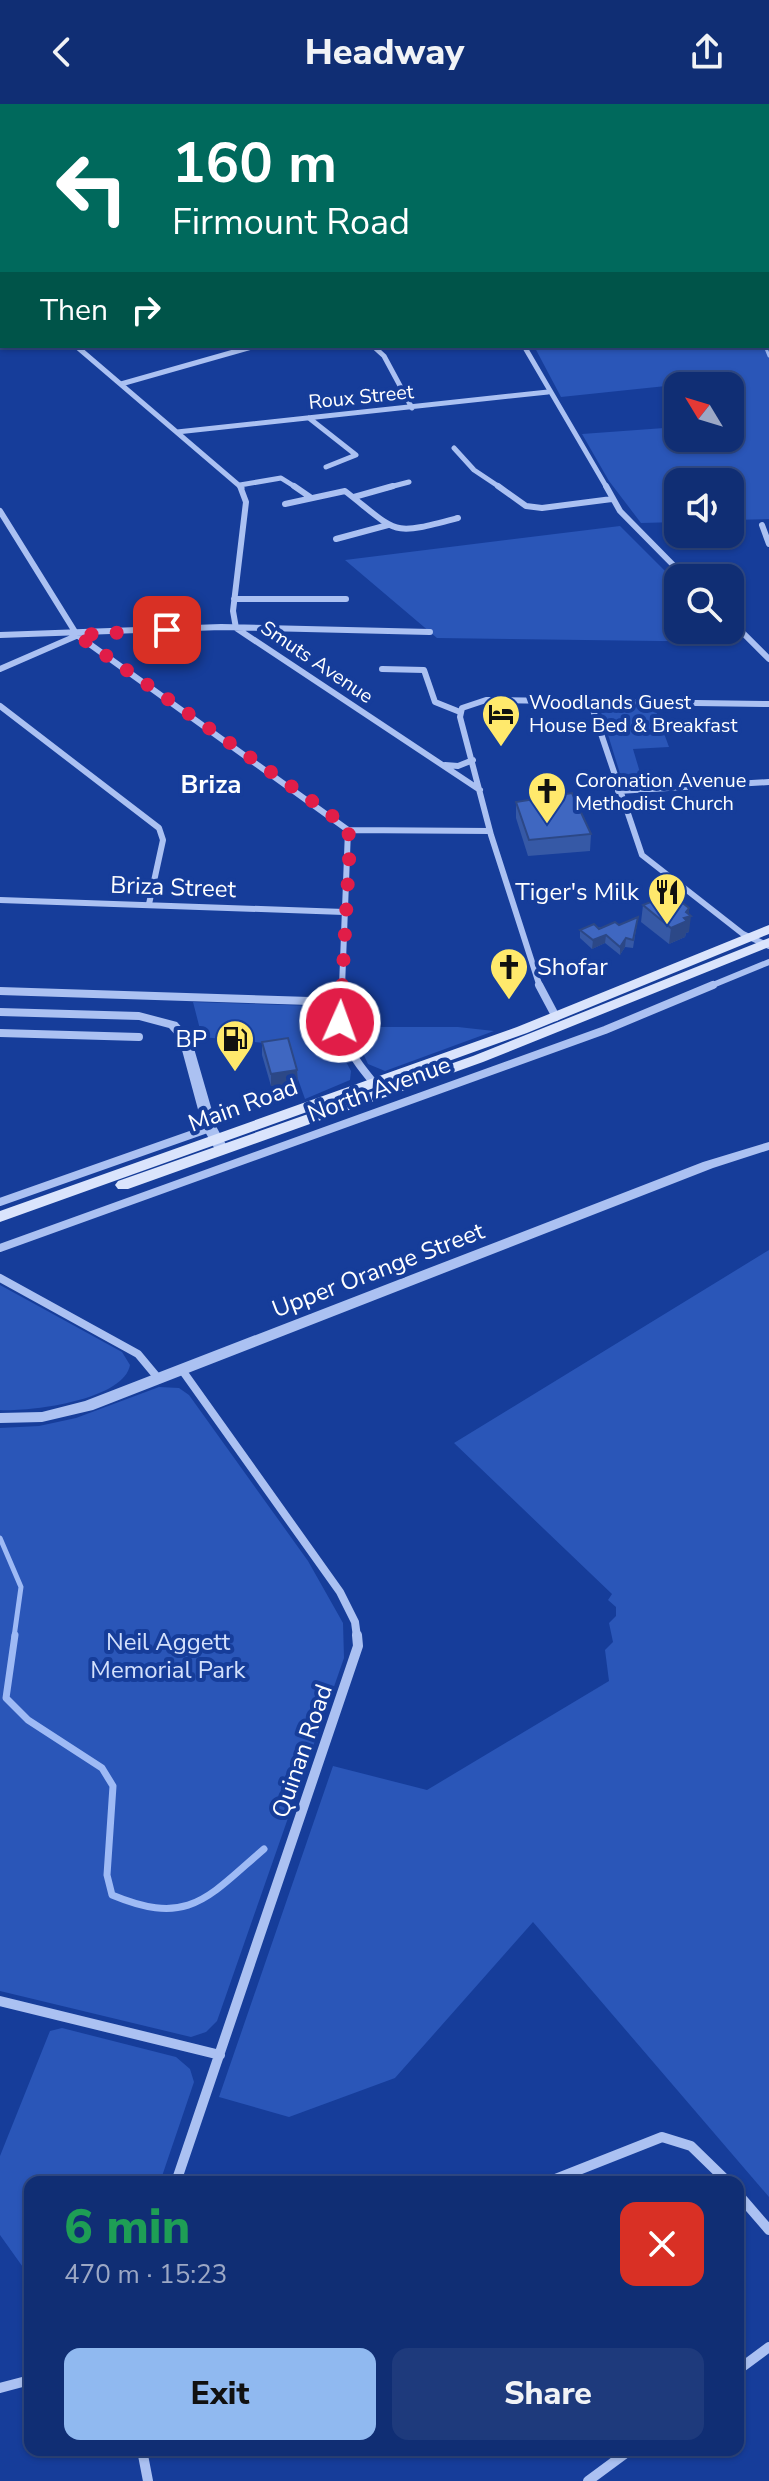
<!DOCTYPE html>
<meta charset="utf-8">
<style>
:root{--surface:#102e74;--page:#1e3a7c;--text:#f1f3f6;--muted:#9ca8c5;--line:#304a86;--accent:#90b9f0}
body{margin:0;font-family:"Nunito Sans",sans-serif;background:var(--page);color:var(--text);height:100vh;display:flex;flex-direction:column;font-size:30px;white-space:nowrap}
*{box-sizing:border-box;margin:0}
p{font-size:26px;color:var(--muted)}
.icon{flex:none;width:44px;height:44px;fill:none;stroke:currentColor;stroke-width:2;stroke-linecap:round;stroke-linejoin:round}
.map{position:relative;flex:1;overflow:hidden}
.sheet{position:absolute;left:24px;top:2072px;width:720px;height:280px;display:flex;flex-direction:column;background:var(--surface);border-radius:16px;box-shadow:0 2px 6px #0004,0 0 0 2px var(--line)}
.sheet>*{flex:none}
.guide{position:absolute;left:0px;top:0px;width:770px;height:244px;box-shadow:0 2px 6px #0004,0 0 0 2px var(--line);background:#00695c;color:#fff;overflow:hidden}
.needle{width:52px;rotate:308deg}
.tools{position:absolute;left:664px;top:268px;display:grid;gap:16px}
.tools a{display:grid;place-items:center;width:80px;height:80px;border-radius:16px;background:var(--surface);box-shadow:0 2px 6px #0004,0 0 0 2px var(--line);font-size:40px}
.pin{position:absolute;display:grid;place-items:center;width:68px;height:68px;color:#fff;margin:-34px;border-radius:16px;box-shadow:0 4px 12px #0006}
.me{position:absolute;width:88px;margin:-44px;rotate:2deg;stroke-linejoin:round;filter:drop-shadow(0 0 6px #0008)}
.turn{display:flex;align-items:center;gap:28px;height:168px;padding:0 40px;font-size:36px}
.turn .icon{width:104px;height:104px;stroke-width:2.5}
.turn b{display:block;font-size:56px;line-height:68px}
.then{display:flex;align-items:center;height:76px;padding:0 40px;background:#0003;gap:16px;font-size:30px}
.round{display:grid;place-items:center;flex:none;width:84px;height:84px;border-radius:16px;background:var(--page)}
.headline{display:flex;align-items:center;justify-content:space-between;height:136px;padding:0 40px}
h1{font-size:48px;font-weight:800;line-height:60px;color:#1e9e55}
.primary-button{display:flex;gap:16px;margin-top:auto;padding:16px 40px}
.primary-button a{flex:1;height:92px;border-radius:16px;background:var(--accent);color:#111;font-size:32px;font-weight:800;line-height:92px;text-align:center}
.primary-button a+a{background:var(--page);color:var(--text)}
header{display:flex;justify-content:space-between;align-items:center;height:104px;padding:0 40px;background:var(--surface);font-size:36px;font-weight:800}
.map>svg:first-child{display:block}
.green{fill:#2a56b8}
.lines{fill:none;stroke-linecap:round;stroke-linejoin:round}
.stream-far2{stroke:#9ebaf5;stroke-width:3}
.stream-far1{stroke:#9ebaf5;stroke-width:5}
.stream{stroke:#9ebaf5;stroke-width:7}
.minor-far3{stroke:#abc1f2;stroke-width:5}
.minor-far2{stroke:#abc1f2;stroke-width:6}
.minor-far1{stroke:#abc1f2;stroke-width:8}
.minor{stroke:#abc1f2;stroke-width:10}
.tertiary{fill:#abc1f2;fill-rule:evenodd}
.secondary{fill:#dae4fc;fill-rule:evenodd}
.wall{fill:#3659a6}
.shaded-wall{fill:#2c4887}
.building{fill:#3f67c1;stroke:#2c4887;stroke-width:2}
.route{stroke:#e11d48;stroke-width:14;stroke-dasharray:0 25.2}
.labels{text-anchor:middle;dominant-baseline:central;stroke-width:8;stroke-linejoin:round;paint-order:stroke}
.far-street-label{font-size:20px;fill:#fff;stroke:#163d9a}
.far-poi-label{font-size:20px;fill:#fff;stroke:#163d9a;text-anchor:start}
.street-label{font-size:24px;fill:#fff;stroke:#163d9a}
.poi-label{font-size:24px;fill:#fff;stroke:#163d9a;text-anchor:end}
.park-label{font-size:24px;fill:#d3e0fc;stroke:#163d9a}
.far-district-label{font-size:26px;font-weight:bold;fill:#fff;stroke:#163d9a}
</style>
<header><svg class="icon" aria-label="back" viewBox="0 0 24 24"><path d="M15 5l-7 7 7 7"/></svg>Headway<svg class="icon" aria-label="share" viewBox="0 0 24 24"><path d="M12 15V3M7 8l5-5 5 5M5 13v7h14v-7"/></svg></header>
<div class="map">
<svg width="769" height="2377" viewBox="0 0 769 2377">
<rect width="100%" height="100%" fill="#163d9a"/>
<path class="green" d="M 769,238 L 769,415 L 730,416 L 730,378 L 678,378 L 678,418 L 641,419 L 609,377 L 582,330 L 678,323 L 678,334 L 730,334 L 730,282 L 685,280 L 561,293 L 534,242 L 768,242 Z
M 620,422 L 678,480 L 678,526 L 724,526 L 736,538 L 437,534 L 345,456 Z
M 610,602 L 654,602 L 669,643 L 633,645 L 644,682 L 631,682 L 622,676 L 601,608 Z
M 193,898 L 314,902 L 326,905 L 336,939 L 351,967 L 350,976 L 305,995 L 286,941 L 202,933 Z
M 351,923 L 458,923 L 494,927 L 385,967 L 368,960 Z
M 769,1146 L 769,2093 L 533,1818 L 395,1974 L 289,2013 L 219,1993 L 333,1662 L 427,1686 L 609,1577 L 605,1546 L 613,1538 L 609,1519 L 616,1512 L 616,1503 L 608,1496 L 612,1490 L 454,1339 Z
M 0,1181 L 122,1248 L 130,1261 C 124,1296 30,1308 0,1306 Z
M 159,1283 L 179,1284 L 189,1291 L 308,1457 L 343,1519 L 344,1554 L 217,1917 L 206,1928 L 191,1933 L 0,1887 L 0,1324 L 39,1322 L 76,1314 Z
M 62,1924 L 176,1953 L 190,1965 L 194,1978 L 160,2078 L 30,2078 L 30,2173 L 0,2131 L 0,2052 L 50,1927 Z"/>
<g class="lines">
<path class="stream-far2" d="M 765,242 L 769,252"/>
<path class="stream-far1" d="M 0,1434 L 21,1483 L 14,1533"/>
<path class="stream" d="M 15,1531 L 6,1594 L 28,1616 L 102,1664 L 113,1682 L 107,1771 L 112,1791 C 189,1823 207,1794 264,1745"/>
<path class="minor-far3" d="M 76,242 L 242,384
M 373,242 L 384,252 L 412,304
M 524,242 L 607,384
M 121,280 L 255,242
M 309,314 L 356,351 L 326,363
M 177,328 L 548,288
M 454,344 L 474,366 L 501,384
M 240,381 L 281,374 L 297,384
M 386,384 L 409,378"/>
<path class="minor-far2" d="M 240,382 L 246,398 L 233,507 L 236,524 L 480,686
M 294,382 L 310,393
M 498,382 L 526,402 L 542,404 L 612,395
M 606,382 L 620,407 L 686,474
M 354,393 L 393,382
M 285,400 L 345,387 C 400,430 389,432 458,414
M 0,407 L 77,531 L 348,726 L 342,883
M 762,421 L 769,440
M 336,435 L 388,421
M 234,495 L 346,495
M 730,516 L 769,555
M 0,531 L 221,523 L 430,528
M 0,565 L 76,532
M 382,565 L 424,566 L 435,598 L 460,608
M 590,597 L 642,751 L 743,830 L 769,842
M 0,602 L 159,724 L 163,736 L 149,800
M 445,661 L 458,662 L 473,656
M 618,687 L 769,678
M 348,726 L 490,727
M 0,796 L 344,808
M 540,883 L 491,731 L 460,613 L 462,604 L 486,596 L 769,600
M 708,883 L 769,858"/>
<path class="minor-far1" d="M 342,881 C 341,940 345,944 382,989
M 539,881 L 556,913
M 0,887 L 342,898
M 0,929 L 139,933
M 0,1098 L 210,1024
M 0,1144 L 605,926 L 713,881
M 0,1174 L 138,1250 L 158,1274
M 182,1266 L 340,1488 L 355,1518 L 357,1533"/>
<path class="minor" d="M 0,1897 L 220,1951
M 176,2078 L 358,1542 L 357,1531
M 548,2078 L 662,2033 L 691,2042 L 728,2078
M 738,2090 L 769,2126
M 738,2266 L 769,2243
M 0,2284 L 30,2276
M 142,2346 L 148,2377
M 588,2377 L 630,2346"/>
<path class="tertiary" d="M 0,148 L 2,148 L 2,152 L 0,152 Z
M 768,230 L 769,230 L 769,236 L 768,236 Z
M 0,904 L 139,908 L 177,918 L 191,934 L 217,1024 L 229,1046 L 227,1049 L 217,1049 L 203,1024 L 179,935 L 169,924 L 139,916 L 0,912 Z
M 769,1038 L 769,1046 L 713,1064 L 93,1306 L 42,1318 L 0,1319 L 0,1309 L 42,1308 L 85,1297 L 703,1058 Z"/>
<path class="secondary" d="M 769,821 L 769,830 L 527,929 L 0,1118 L 0,1107 L 517,923 Z
M 769,834 L 769,843 L 483,958 L 128,1085 L 118,1085 L 115,1081 L 118,1077 L 473,952 Z"/>
</g>
<path class="wall" d="M 516,698 L 591,730 L 590,747 L 528,752 L 516,714 Z
M 643,801 L 689,804 L 689,828 L 686,829 L 685,833 L 669,840 L 641,818 Z
M 638,813 L 633,844 L 625,843 L 620,851 L 605,839 L 592,845 L 580,834 L 580,826 L 619,821 Z
M 262,938 L 297,966 L 298,979 L 271,982 L 262,951 Z"/>
<path class="shaded-wall" d="M 689,804 L 689,813 L 691,812 L 689,828 L 686,829 L 685,833 L 669,840 L 671,824 L 684,814 Z
M 606,831 L 605,839 L 592,845 L 593,836 Z
M 626,834 L 625,843 L 620,851 L 620,843 Z
M 297,966 L 298,979 L 271,982 L 271,970 Z"/>
<path class="building" d="M 572,689 L 591,730 L 529,736 L 516,698 Z
M 671,790 L 689,804 L 686,808 L 691,812 L 684,814 L 687,817 L 671,824 L 643,801 Z
M 638,813 L 633,836 L 626,834 L 620,843 L 606,831 L 593,836 L 580,826 L 594,820 L 599,825 L 615,818 L 619,821 Z
M 288,934 L 297,966 L 271,970 L 262,938 Z"/>
<g class="lines">
<path class="route" d="M 167,526 L 77,531 L 329,709 L 348,726 L 350,739 L 340,918"/>
</g>
<defs>
<symbol id="hotel-pin" viewBox="-11 -11 22 30"><path d="M0 17L-7.5 6A9.5 9.5 0 1 1 7.5 6Z" fill="#ffe96c" stroke="#163d9a"/><path d="M-6-4.5h1.5V1H6V5H4.5V3h-9V5H-6ZM-4 0a1.8 1.8 0 1 1 3.6 0ZM.5 0V-2.5h3Q6-2.5 6 0Z" fill="#111"/></symbol>
<symbol id="church-pin" viewBox="-11 -11 22 30"><path d="M0 17L-7.5 6A9.5 9.5 0 1 1 7.5 6Z" fill="#ffe96c" stroke="#163d9a"/><path d="M-1.2-6h2.4v3.5h3.3v2.4h-3.3V6h-2.4V-.1h-3.3v-2.4h3.3Z" fill="#111"/></symbol>
<symbol id="restaurant-pin" viewBox="-11 -11 22 30"><path d="M0 17L-7.5 6A9.5 9.5 0 1 1 7.5 6Z" fill="#ffe96c" stroke="#163d9a"/><path d="M-5-6h1v4h1v-4h1v4h1v-4h1v5L-1.5 .5V6h-2V.5L-5-1ZM5-6V6H3V1.5H1.5Q1.5-4 5-6Z" fill="#111"/></symbol>
<symbol id="fuel-pin" viewBox="-11 -11 22 30"><path d="M0 17L-7.5 6A9.5 9.5 0 1 1 7.5 6Z" fill="#ffe96c" stroke="#163d9a"/><path d="M-5.5-6h7V0h2V4h1.3V-2.5L3-4.5l.8-.8L6-3V5H2.5V1h-1V6h-7ZM-4.2-4.7v3.2H.2V-4.7Z" fill="#111"/></symbol>
</defs>
<g fill-rule="evenodd">
<use href="#hotel-pin" x="479" y="588" width="44" height="60"/>
<use href="#church-pin" x="525" y="665" width="44" height="60"/>
<use href="#restaurant-pin" x="645" y="766" width="44" height="60"/>
<use href="#church-pin" x="487" y="841" width="44" height="60"/>
<use href="#fuel-pin" x="213" y="913" width="44" height="60"/>
</g>
<g class="labels">
<g class="far-street-label">
<text transform="translate(361 293) rotate(-6)">Roux Street</text>
<text transform="translate(317 558) rotate(34)">Smuts Avenue</text>
</g>
<g class="far-poi-label">
<text x="529" y="598">Woodlands Guest<tspan x="529" dy="23">House Bed &amp; Breakfast</tspan></text>
<text x="575" y="676">Coronation Avenue<tspan x="575" dy="23">Methodist Church</tspan></text>
</g>
<g class="street-label">
<text transform="translate(173 783) rotate(2)">Briza Street</text>
<text transform="translate(379 985) rotate(-20)">North Avenue</text>
<text transform="translate(243 1001) rotate(-20)">Main Road</text>
<text transform="translate(378 1166) rotate(-21)">Upper Orange Street</text>
<text transform="translate(302 1647) rotate(-71)">Quinan Road</text>
</g>
<g class="poi-label">
<text x="639" y="788">Tiger's Milk</text>
<text x="537" y="863" text-anchor="start">Shofar</text>
<text x="207" y="935">BP</text>
</g>
<g class="park-label">
<text x="168" y="1538">Neil Aggett<tspan x="168" dy="28">Memorial Park</tspan></text>
</g>
<g class="far-district-label">
<text x="211" y="680">Briza</text>
</g>
</g>
</svg>
<div class="tools">
<a><svg class="needle" viewBox="-14 -14 28 28"><path d="M0-13l5 13h-10z" fill="#e53935"/><path d="M0 13l5-13h-10z" fill="#9ca8c5"/></svg></a>
<a><svg class="icon" aria-label="sound" viewBox="0 0 24 24"><path d="M4 9h4l5-4v14l-5-4H4zM17 9q2 3 0 6"/></svg></a>
<a><svg class="icon" aria-label="search" viewBox="0 0 24 24"><circle cx="10" cy="10" r="6"/><path d="M15 15l6 6"/></svg></a>
</div>
<div class="pin" style="left:167px;top:526px;background:#d93025"><svg class="icon" aria-label="arrive" viewBox="0 0 24 24"><path d="M6 21V4h12l-3 4 3 4H6"/></svg></div>
<svg class="me" style="left:340px;top:918px" viewBox="-20 -20 40 40"><circle r="17" fill="#e11d48" stroke="#fff" stroke-width="3"/><path d="M0-11L8 9 0 5-8 9z" fill="#fff"/></svg>
<div class="guide">
<div class="turn"><svg class="icon" aria-label="left" viewBox="0 0 24 24"><path d="M17 20v-9H6M10 6l-5 5 5 5"/></svg><div><b>160 m</b>Firmount Road</div></div>
<div class="then">Then<svg class="icon" aria-label="right" viewBox="0 0 24 24"><path d="M7 20v-9h11M14 6l5 5-5 5"/></svg></div>
</div>
<section class="sheet">
<div class="headline"><div><h1>6 min</h1><p>470 m · 15:23</p></div><a class="round" style="background:#d93025;color:#fff"><svg class="icon" aria-label="close" viewBox="0 0 24 24"><path d="M6 6l12 12M18 6L6 18"/></svg></a></div>
<div class="primary-button"><a>Exit</a><a>Share</a></div>
</section>
</div>
